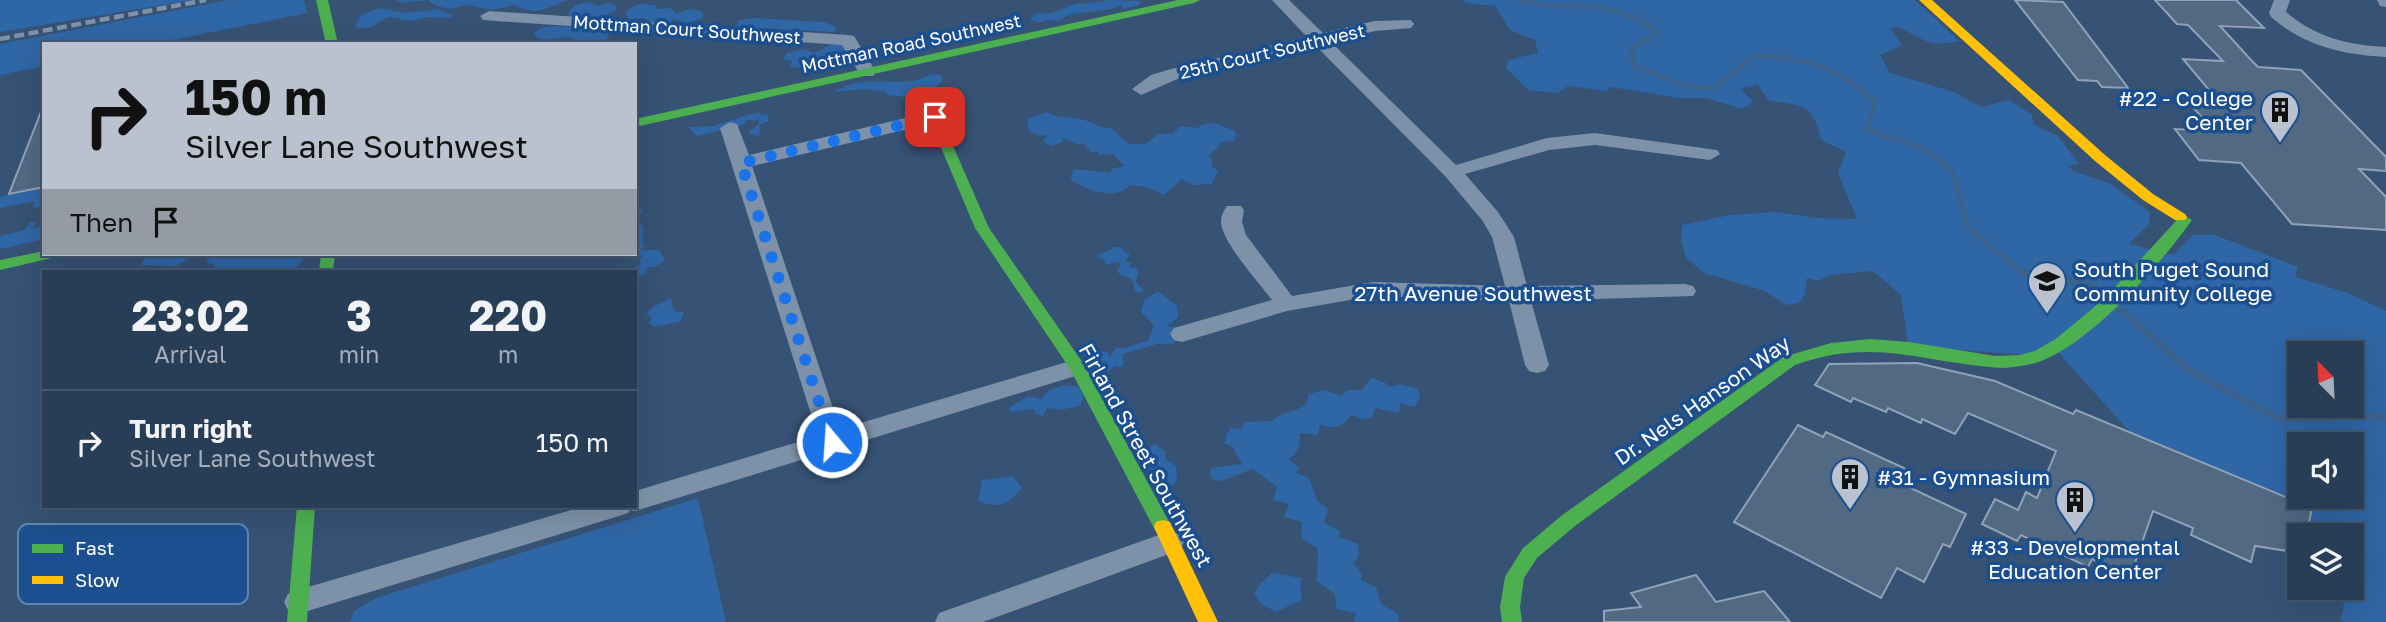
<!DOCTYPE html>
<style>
:root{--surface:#283e57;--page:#344961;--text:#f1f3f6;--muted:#a5aeba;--line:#44576d}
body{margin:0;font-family:"Golos Text",sans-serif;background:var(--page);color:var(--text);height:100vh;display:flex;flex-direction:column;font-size:26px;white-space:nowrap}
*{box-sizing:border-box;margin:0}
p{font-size:23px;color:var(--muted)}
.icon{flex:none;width:38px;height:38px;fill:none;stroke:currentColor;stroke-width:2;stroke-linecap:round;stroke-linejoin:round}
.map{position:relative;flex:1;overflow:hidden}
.panel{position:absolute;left:42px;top:270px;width:595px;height:238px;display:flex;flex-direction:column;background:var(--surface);border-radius:0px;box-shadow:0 7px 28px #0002,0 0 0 2px var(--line)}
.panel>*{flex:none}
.guide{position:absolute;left:42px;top:42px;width:595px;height:214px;border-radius:0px;box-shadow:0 7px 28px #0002,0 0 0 2px var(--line);background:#b9c2ce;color:#111;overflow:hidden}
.needle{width:46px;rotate:336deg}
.tools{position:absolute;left:2287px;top:341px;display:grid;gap:14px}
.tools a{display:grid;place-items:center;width:77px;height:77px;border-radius:0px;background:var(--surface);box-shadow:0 7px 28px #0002,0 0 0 2px var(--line);font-size:35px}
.pin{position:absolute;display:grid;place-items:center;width:60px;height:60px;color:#fff;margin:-30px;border-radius:14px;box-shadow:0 4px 10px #0006}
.me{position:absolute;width:77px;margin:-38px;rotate:342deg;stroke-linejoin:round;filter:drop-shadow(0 0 5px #0008)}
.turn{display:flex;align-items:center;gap:24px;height:147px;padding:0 28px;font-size:32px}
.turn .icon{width:91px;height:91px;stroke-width:2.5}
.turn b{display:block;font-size:49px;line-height:60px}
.then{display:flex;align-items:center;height:66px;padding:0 28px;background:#0003;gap:14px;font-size:26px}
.eta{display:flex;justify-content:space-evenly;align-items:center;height:119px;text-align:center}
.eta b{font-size:42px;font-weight:700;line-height:49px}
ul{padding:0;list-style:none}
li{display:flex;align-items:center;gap:21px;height:105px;padding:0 28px;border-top:2px solid var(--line)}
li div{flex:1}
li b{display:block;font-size:26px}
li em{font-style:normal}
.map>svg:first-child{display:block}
.green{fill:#2f66a5;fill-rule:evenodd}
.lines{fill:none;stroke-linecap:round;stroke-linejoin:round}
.stream-far1{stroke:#3b618d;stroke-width:5}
.stream{stroke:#3b618d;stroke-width:7}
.building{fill:#526984;stroke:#92a2b6;stroke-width:2}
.street{fill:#7d92a8;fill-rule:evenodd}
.fast{fill:#4caf50;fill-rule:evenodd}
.slow{fill:#ffc107;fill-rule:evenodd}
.rail{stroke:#7e92a7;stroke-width:4.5;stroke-dasharray:10 4.5;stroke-linecap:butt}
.route{stroke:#1a73e8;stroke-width:12;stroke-dasharray:0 21.6}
.labels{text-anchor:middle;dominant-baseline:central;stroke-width:7;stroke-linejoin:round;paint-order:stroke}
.far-street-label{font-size:18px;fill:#fff;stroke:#1b4f8f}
.poi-label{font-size:21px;fill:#fff;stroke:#1b4f8f;text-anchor:start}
.street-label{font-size:21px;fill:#fff;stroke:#1b4f8f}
.key{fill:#1b4f8f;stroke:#5f84b1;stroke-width:2}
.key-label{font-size:19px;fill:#fff}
</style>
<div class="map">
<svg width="2386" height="622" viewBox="0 0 2386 622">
<rect width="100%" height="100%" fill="#365274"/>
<path class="green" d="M 0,0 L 193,0 L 0,32 Z
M 229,0 L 304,0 L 307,13 L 153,44 L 44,44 L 44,66 L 0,75 L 0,44 Z
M 396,0 L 568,0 C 546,7 539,18 515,5 L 492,10 L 466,5 L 450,9 L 436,6 L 428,0 L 401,3 Z
M 1107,0 L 1141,1 L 1139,5 L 1123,9 L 1121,5 C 1101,15 1073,9 1058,21 L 1048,20 L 1038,23 L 1029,19 L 1038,13 C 1052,15 1060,10 1072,5 C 1081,2 1096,4 1107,0 Z
M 1462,0 L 1915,0 L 1959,41 C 1934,48 1921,40 1900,27 L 1890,28 L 1902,45 L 1880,55 L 1890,73 L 1954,92 L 1981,107 L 2009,100 L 2032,115 L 2033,124 L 2058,136 L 2079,164 L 2068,166 L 2076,172 L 2111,184 L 2150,212 L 2149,224 L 2129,244 L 2173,255 L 2193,235 L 2215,235 L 2298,267 L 2295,277 L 2348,293 L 2386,311 L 2386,622 L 2344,622 L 2340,619 C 2345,606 2346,599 2336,588 L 2352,588 L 2352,536 L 2315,535 L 2307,532 L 2312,508 L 2129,431 L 2055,349 L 2042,356 L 1908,346 L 1901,295 L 1873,271 L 1829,275 L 1819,281 L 1807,278 L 1805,294 L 1799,303 L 1786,305 L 1765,291 L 1704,273 L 1686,258 L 1681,240 L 1682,225 L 1730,215 L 1775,212 L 1819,218 L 1857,219 L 1838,173 L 1846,152 L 1821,140 C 1812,101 1803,107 1768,100 L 1758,85 L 1740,88 L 1753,102 L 1742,109 L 1706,98 L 1678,98 L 1611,87 L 1607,91 L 1568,86 L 1558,93 L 1528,90 L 1506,68 L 1508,60 L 1538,53 L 1535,40 L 1510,30 L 1495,6 L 1466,3 ZM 2300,354 L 2352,354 L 2352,406 L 2300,406 ZM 2300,444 L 2352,444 L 2352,497 L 2300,497 Z
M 589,2 L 597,6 L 610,3 L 618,8 C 606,18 588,21 572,18 L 568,13 L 575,5 Z
M 638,4 L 655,5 L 657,9 L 670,8 L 677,14 C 686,9 694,7 703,13 L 702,19 L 686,23 L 674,19 L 668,25 L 652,24 L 644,18 L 628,19 L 625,12 Z
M 378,8 L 406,13 L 438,9 L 452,15 L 451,18 L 428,17 L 412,21 L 389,17 L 369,28 L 355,27 L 360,16 Z
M 755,18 L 825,22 L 836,27 L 834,32 L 736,27 L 739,20 Z
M 553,26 L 604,29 L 610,31 L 607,40 C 597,41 577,42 569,37 L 544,40 L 537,38 L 534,33 L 541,28 Z
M 835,42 L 850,48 L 852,55 L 843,56 L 842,61 L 819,58 C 814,69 801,68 790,67 L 792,61 L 783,59 L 787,53 L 803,49 L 815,53 Z
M 930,74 L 941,75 L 943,81 L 933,88 L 910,91 L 905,97 L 887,95 L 886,92 L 865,89 L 835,92 C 865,70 908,92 930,74 Z
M 758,112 L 763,115 L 767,114 L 769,121 L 760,125 L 759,136 L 751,135 L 749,132 L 759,124 L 759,120 L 747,120 L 743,125 L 697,136 L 689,127 L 713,126 Z
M 1046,112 C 1064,120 1069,115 1084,120 C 1095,123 1099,128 1111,128 L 1129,144 L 1146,144 L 1158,134 L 1173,134 L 1180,126 L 1197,128 C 1211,118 1222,126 1236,132 L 1235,141 L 1220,142 L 1219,146 L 1208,156 L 1212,158 L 1212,166 L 1218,171 L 1212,184 L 1192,185 L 1182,179 L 1164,195 L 1147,187 L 1130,185 C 1114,202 1089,190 1070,180 L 1074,169 L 1110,173 L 1112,169 L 1124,166 L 1113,154 L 1099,155 L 1098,151 L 1091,153 L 1084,144 L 1076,144 L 1063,138 L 1063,142 L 1051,146 L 1042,141 L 1049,135 L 1040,136 L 1029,131 L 1027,119 Z
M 44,187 L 44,199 L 40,207 L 33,208 L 35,201 L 0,208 L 0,197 Z
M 635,199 L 640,201 L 635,207 L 643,210 L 637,217 L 644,229 L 642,243 L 645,245 L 641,250 L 659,250 L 664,258 L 663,262 L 655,267 L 649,267 L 643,275 L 635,277 L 635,271 L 632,269 L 641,264 L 639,261 L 642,256 L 630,254 L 635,254 Z
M 30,222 L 35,222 L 33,229 L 44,226 L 44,239 L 0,249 L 0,236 L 25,230 Z
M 1115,247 L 1122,247 L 1124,252 L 1130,254 L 1125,261 L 1132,263 L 1129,267 L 1136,268 L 1139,272 L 1136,282 L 1144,291 L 1137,293 L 1134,290 L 1134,284 L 1130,278 L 1120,275 L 1117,270 L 1120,266 L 1119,262 L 1105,265 L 1105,260 L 1097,256 Z
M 147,254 L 201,254 L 194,255 L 176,266 L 141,265 Z
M 212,254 L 279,254 L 280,257 L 295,254 L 305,258 L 292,271 L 213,271 L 215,265 L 206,262 Z
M 1158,291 L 1177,306 L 1178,317 L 1166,327 L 1180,327 L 1185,335 L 1173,344 L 1157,344 L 1123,354 L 1123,367 L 1115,366 L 1104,375 L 1089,373 L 1081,363 L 1090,350 L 1107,352 L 1110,357 L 1116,348 C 1128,349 1136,343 1148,341 L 1154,325 L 1141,312 L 1144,300 Z
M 671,298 L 673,309 L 677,312 L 684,312 L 681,321 L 654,327 L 649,323 L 652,318 L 646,314 L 653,307 Z
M 1371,378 L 1386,383 L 1389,387 L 1400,384 L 1418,389 L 1420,397 L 1415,407 L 1400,403 L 1399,413 L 1376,408 L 1372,417 L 1365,419 L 1351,415 C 1341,428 1336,429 1320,425 L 1318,435 L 1300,433 C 1300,444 1299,454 1288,459 L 1300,468 L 1296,473 L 1309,478 L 1317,500 L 1328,509 L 1324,523 L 1340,531 L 1339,537 L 1358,544 L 1359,556 L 1353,563 L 1362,574 L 1361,580 L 1376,587 L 1381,604 L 1398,614 L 1399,622 L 1354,622 L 1356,613 L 1336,609 L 1335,594 L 1317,581 L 1318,549 L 1301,538 L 1302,522 L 1284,517 L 1289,504 L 1273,500 L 1277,487 L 1253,469 L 1221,481 L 1214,480 L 1209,474 L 1212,468 L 1242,464 L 1232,446 L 1223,443 L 1226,441 L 1226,435 L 1231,428 L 1241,429 L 1245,422 L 1272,421 C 1284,410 1294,414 1306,404 L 1309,394 L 1325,390 L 1341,396 L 1348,390 L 1362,390 Z
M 1064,385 L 1079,387 L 1084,396 L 1080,406 L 1060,410 L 1047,408 L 1043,416 L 1035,413 L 1034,409 L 1012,412 L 1009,408 L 1028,396 L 1041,399 L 1048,391 Z
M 1155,444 L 1166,452 L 1165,459 L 1176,466 L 1177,482 L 1158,491 L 1136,456 Z
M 1013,476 L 1022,488 C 1008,505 998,509 978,501 L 982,480 Z
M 698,498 L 726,622 L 350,622 L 354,611 L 376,598 Z
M 1272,573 L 1302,578 L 1300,590 L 1302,600 L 1276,612 L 1261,604 L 1254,594 L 1261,583 Z"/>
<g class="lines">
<path class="stream-far1" d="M 1519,0 C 1543,8 1564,5 1589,6 C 1615,8 1638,18 1660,32 L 1632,48 L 1633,65 L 1679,84 L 1712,89 L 1755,55 C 1809,59 1834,65 1875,101 L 1867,130 L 1919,147 L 1952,170 L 1968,228 L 2019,270"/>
<path class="stream" d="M 2017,268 L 2022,272 L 2093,285 L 2106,296
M 2117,306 L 2190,371 L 2279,419 L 2386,416"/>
</g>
<path class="building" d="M 2015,0 L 2063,2 L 2128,88 L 2102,87 L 2097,81 L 2078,80 Z
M 2155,0 L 2236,0 L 2264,28 L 2220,26 L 2252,61 L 2258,67 L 2301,70 L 2386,157 L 2386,171 L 2359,169 L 2386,197 L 2386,230 L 2292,224 L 2241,163 L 2199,160 L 2175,129 L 2214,131 L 2182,95 L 2215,97 L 2183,59 L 2223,61 L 2188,25 L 2177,24 Z
M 42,109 L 44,187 L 9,194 Z
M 1917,363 L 1995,381 L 2073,414 L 2076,410 L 2312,508 L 2306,536 L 2300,536 L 2300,553 L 2255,546 L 2251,562 L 2191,535 L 2193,528 L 2153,511 L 2130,577 L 2092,559 L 2088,567 L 2021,535 L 2017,541 L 1982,524 L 1995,499 L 2018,510 L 2026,492 L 2037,498 L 2056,451 L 1968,413 L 1955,434 L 1922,419 L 1921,423 L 1888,408 L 1886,412 L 1853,398 L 1851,402 L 1815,385 L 1829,364 Z
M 1798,425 L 1823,437 L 1826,432 L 1906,469 L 1900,483 L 1966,514 L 1950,547 L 1943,544 L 1924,582 L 1897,568 L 1881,598 L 1734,522 Z
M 1696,575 L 1716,602 L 1764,591 L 1790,622 L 1604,622 L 1604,611 L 1641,607 L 1631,593 Z"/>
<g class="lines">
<path class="street" d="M 1272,0 L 1289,0 L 1323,33 L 1375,21 L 1411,20 L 1414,24 L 1411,28 L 1375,31 L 1331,42 L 1456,165 L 1547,138 L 1595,133 L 1717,150 L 1720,154 L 1710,160 L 1595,145 L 1549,150 L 1465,174 L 1498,212 L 1514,237 L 1527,286 L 1685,284 L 1693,286 L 1696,291 L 1693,296 L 1531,301 L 1549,365 L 1545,371 L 1537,373 L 1529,371 L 1525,365 L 1509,301 L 1373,296 L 1287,311 L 1182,342 L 1174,340 L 1170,334 L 1174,328 L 1272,300 C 1260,284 1220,240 1221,221 C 1221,216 1224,210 1227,206 L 1241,206 L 1244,210 L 1242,222 L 1246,235 L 1292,296 L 1373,282 L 1505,286 L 1492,237 L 1482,220 L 1445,176 L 1315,45 L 1182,77 L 1141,95 L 1132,89 L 1151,75 L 1171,69 L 1307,37 Z
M 2274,0 L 2290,0 L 2286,12 C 2315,37 2348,45 2386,47 L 2386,57 C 2343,55 2304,46 2271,17 L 2269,13 Z
M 2377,0 L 2386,0 L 2386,7 L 2380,6 Z
M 489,11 L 848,35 L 854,36 L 876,72 L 873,76 L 861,76 L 842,45 L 483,20 L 480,16 Z
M 935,111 L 944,117 L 942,121 L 752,166 L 840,429 L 1077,359 L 1085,361 L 1089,367 L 1085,373 L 635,511 L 630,510 L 628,513 L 619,516 L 298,614 L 288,610 L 284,602 L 288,594 L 298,590 L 585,506 L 635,506 L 635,491 L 818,436 L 720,128 L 730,122 L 737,124 L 749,155 Z
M 1170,531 L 1180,534 L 1184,542 L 1180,550 L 983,622 L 935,622 L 939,613 Z"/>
<path class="fast" d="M 316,0 L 328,0 L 338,44 L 326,44 Z
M 1178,0 L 1200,0 L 1194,3 L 635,127 L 635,119 Z
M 923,87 L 929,91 L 989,228 L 1083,363 L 1172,527 L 1170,532 L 1163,534 L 1156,532 L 1070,369 L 975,228 L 917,91 Z
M 2180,213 L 2192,220 C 2161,264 2096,337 2046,359 C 2033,365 2018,367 2004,368 C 1925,364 1875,336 1795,365 L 1575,526 L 1537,558 L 1524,578 L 1520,607 L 1522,622 L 1502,622 L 1500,607 L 1505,577 L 1523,548 L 1561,516 L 1783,357 L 1831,343 L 1870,339 L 1909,342 L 1995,356 L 2020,355 L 2035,351 L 2057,338 L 2104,299 L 2176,221 L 2173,217 Z
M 44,251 L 44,254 L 58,254 L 56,257 L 0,270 L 0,260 Z
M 321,254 L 335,254 L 333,271 L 319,271 Z
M 297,506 L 315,506 L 307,622 L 287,622 Z"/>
<path class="slow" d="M 1919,0 L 1932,0 L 2105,155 L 2153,194 L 2185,214 L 2187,217 L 2185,220 L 2175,220 L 2143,200 L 2095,161 Z
M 1163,520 L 1170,522 L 1218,622 L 1198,622 L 1154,527 L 1156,522 Z"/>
<path class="rail" d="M 0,39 L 206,0"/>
</g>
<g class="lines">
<path class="route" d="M 832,442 L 741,163 L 935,117"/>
</g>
<defs>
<symbol id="building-pin" viewBox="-11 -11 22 30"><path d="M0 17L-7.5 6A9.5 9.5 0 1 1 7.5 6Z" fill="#b9c2ce" stroke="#1b4f8f"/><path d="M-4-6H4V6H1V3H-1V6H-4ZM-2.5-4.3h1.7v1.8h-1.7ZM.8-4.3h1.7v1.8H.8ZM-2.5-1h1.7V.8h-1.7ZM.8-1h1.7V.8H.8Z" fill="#111"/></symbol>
<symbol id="university-pin" viewBox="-11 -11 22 30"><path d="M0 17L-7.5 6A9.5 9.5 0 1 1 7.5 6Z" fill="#b9c2ce" stroke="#1b4f8f"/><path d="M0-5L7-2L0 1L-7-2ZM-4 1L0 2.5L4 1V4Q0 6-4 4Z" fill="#111"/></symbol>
</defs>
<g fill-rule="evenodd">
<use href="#building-pin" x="2258" y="88" width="44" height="60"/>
<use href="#university-pin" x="2025" y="259" width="44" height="60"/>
<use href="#building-pin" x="1828" y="455" width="44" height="60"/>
<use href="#building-pin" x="2053" y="478" width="44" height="60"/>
</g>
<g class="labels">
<g class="far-street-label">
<text transform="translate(687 29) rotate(4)">Mottman Court Southwest</text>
<text transform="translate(911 43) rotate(-12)">Mottman Road Southwest</text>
<text transform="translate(1272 51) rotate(-13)">25th Court Southwest</text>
</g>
<g class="poi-label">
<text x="2253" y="98" text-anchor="end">#22 - College<tspan x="2253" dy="24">Center</tspan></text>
<text x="2074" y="269">South Puget Sound<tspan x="2074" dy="24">Community College</tspan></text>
<text x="1877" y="477">#31 - Gymnasium</text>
<text x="2075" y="547" text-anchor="middle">#33 - Developmental<tspan x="2075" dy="24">Education Center</tspan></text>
</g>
<g class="street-label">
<text x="1473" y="293">27th Avenue Southwest</text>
<text transform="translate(1702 400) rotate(-35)">Dr. Nels Hanson Way</text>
<text transform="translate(1146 455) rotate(61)">Firland Street Southwest</text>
</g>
</g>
<rect x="18" y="524" width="230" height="80" rx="10" class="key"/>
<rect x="32" y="544" width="31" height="9" fill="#4caf50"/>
<rect x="32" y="576" width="31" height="8" fill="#ffc107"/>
<g class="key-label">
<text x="75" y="555">Fast</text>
<text x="75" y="587">Slow</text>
</g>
</svg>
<div class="tools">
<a><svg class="needle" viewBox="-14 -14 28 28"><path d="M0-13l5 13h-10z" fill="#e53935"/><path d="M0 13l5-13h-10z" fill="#a5aeba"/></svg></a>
<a><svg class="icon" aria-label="sound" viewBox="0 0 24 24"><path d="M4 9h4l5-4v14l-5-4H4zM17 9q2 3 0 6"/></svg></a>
<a><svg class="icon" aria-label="layers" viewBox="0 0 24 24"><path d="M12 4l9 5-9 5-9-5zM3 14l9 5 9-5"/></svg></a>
</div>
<div class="pin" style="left:935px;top:117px;background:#d93025"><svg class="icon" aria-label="arrive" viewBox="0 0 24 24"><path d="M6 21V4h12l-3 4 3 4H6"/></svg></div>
<svg class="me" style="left:832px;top:442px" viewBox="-20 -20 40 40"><circle r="17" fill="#1a73e8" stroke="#fff" stroke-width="3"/><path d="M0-11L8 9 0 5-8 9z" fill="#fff"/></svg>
<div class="guide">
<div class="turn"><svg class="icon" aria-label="right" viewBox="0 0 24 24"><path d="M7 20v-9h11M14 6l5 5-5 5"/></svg><div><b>150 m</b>Silver Lane Southwest</div></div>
<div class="then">Then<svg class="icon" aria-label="arrive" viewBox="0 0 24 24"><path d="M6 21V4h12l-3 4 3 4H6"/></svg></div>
</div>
<section class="panel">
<div class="eta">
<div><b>23:02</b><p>Arrival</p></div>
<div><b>3</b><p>min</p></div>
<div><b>220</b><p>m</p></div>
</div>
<ul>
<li><svg class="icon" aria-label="right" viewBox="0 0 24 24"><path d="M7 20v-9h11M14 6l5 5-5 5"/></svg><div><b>Turn right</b><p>Silver Lane Southwest</p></div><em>150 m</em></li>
</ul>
</section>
</div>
